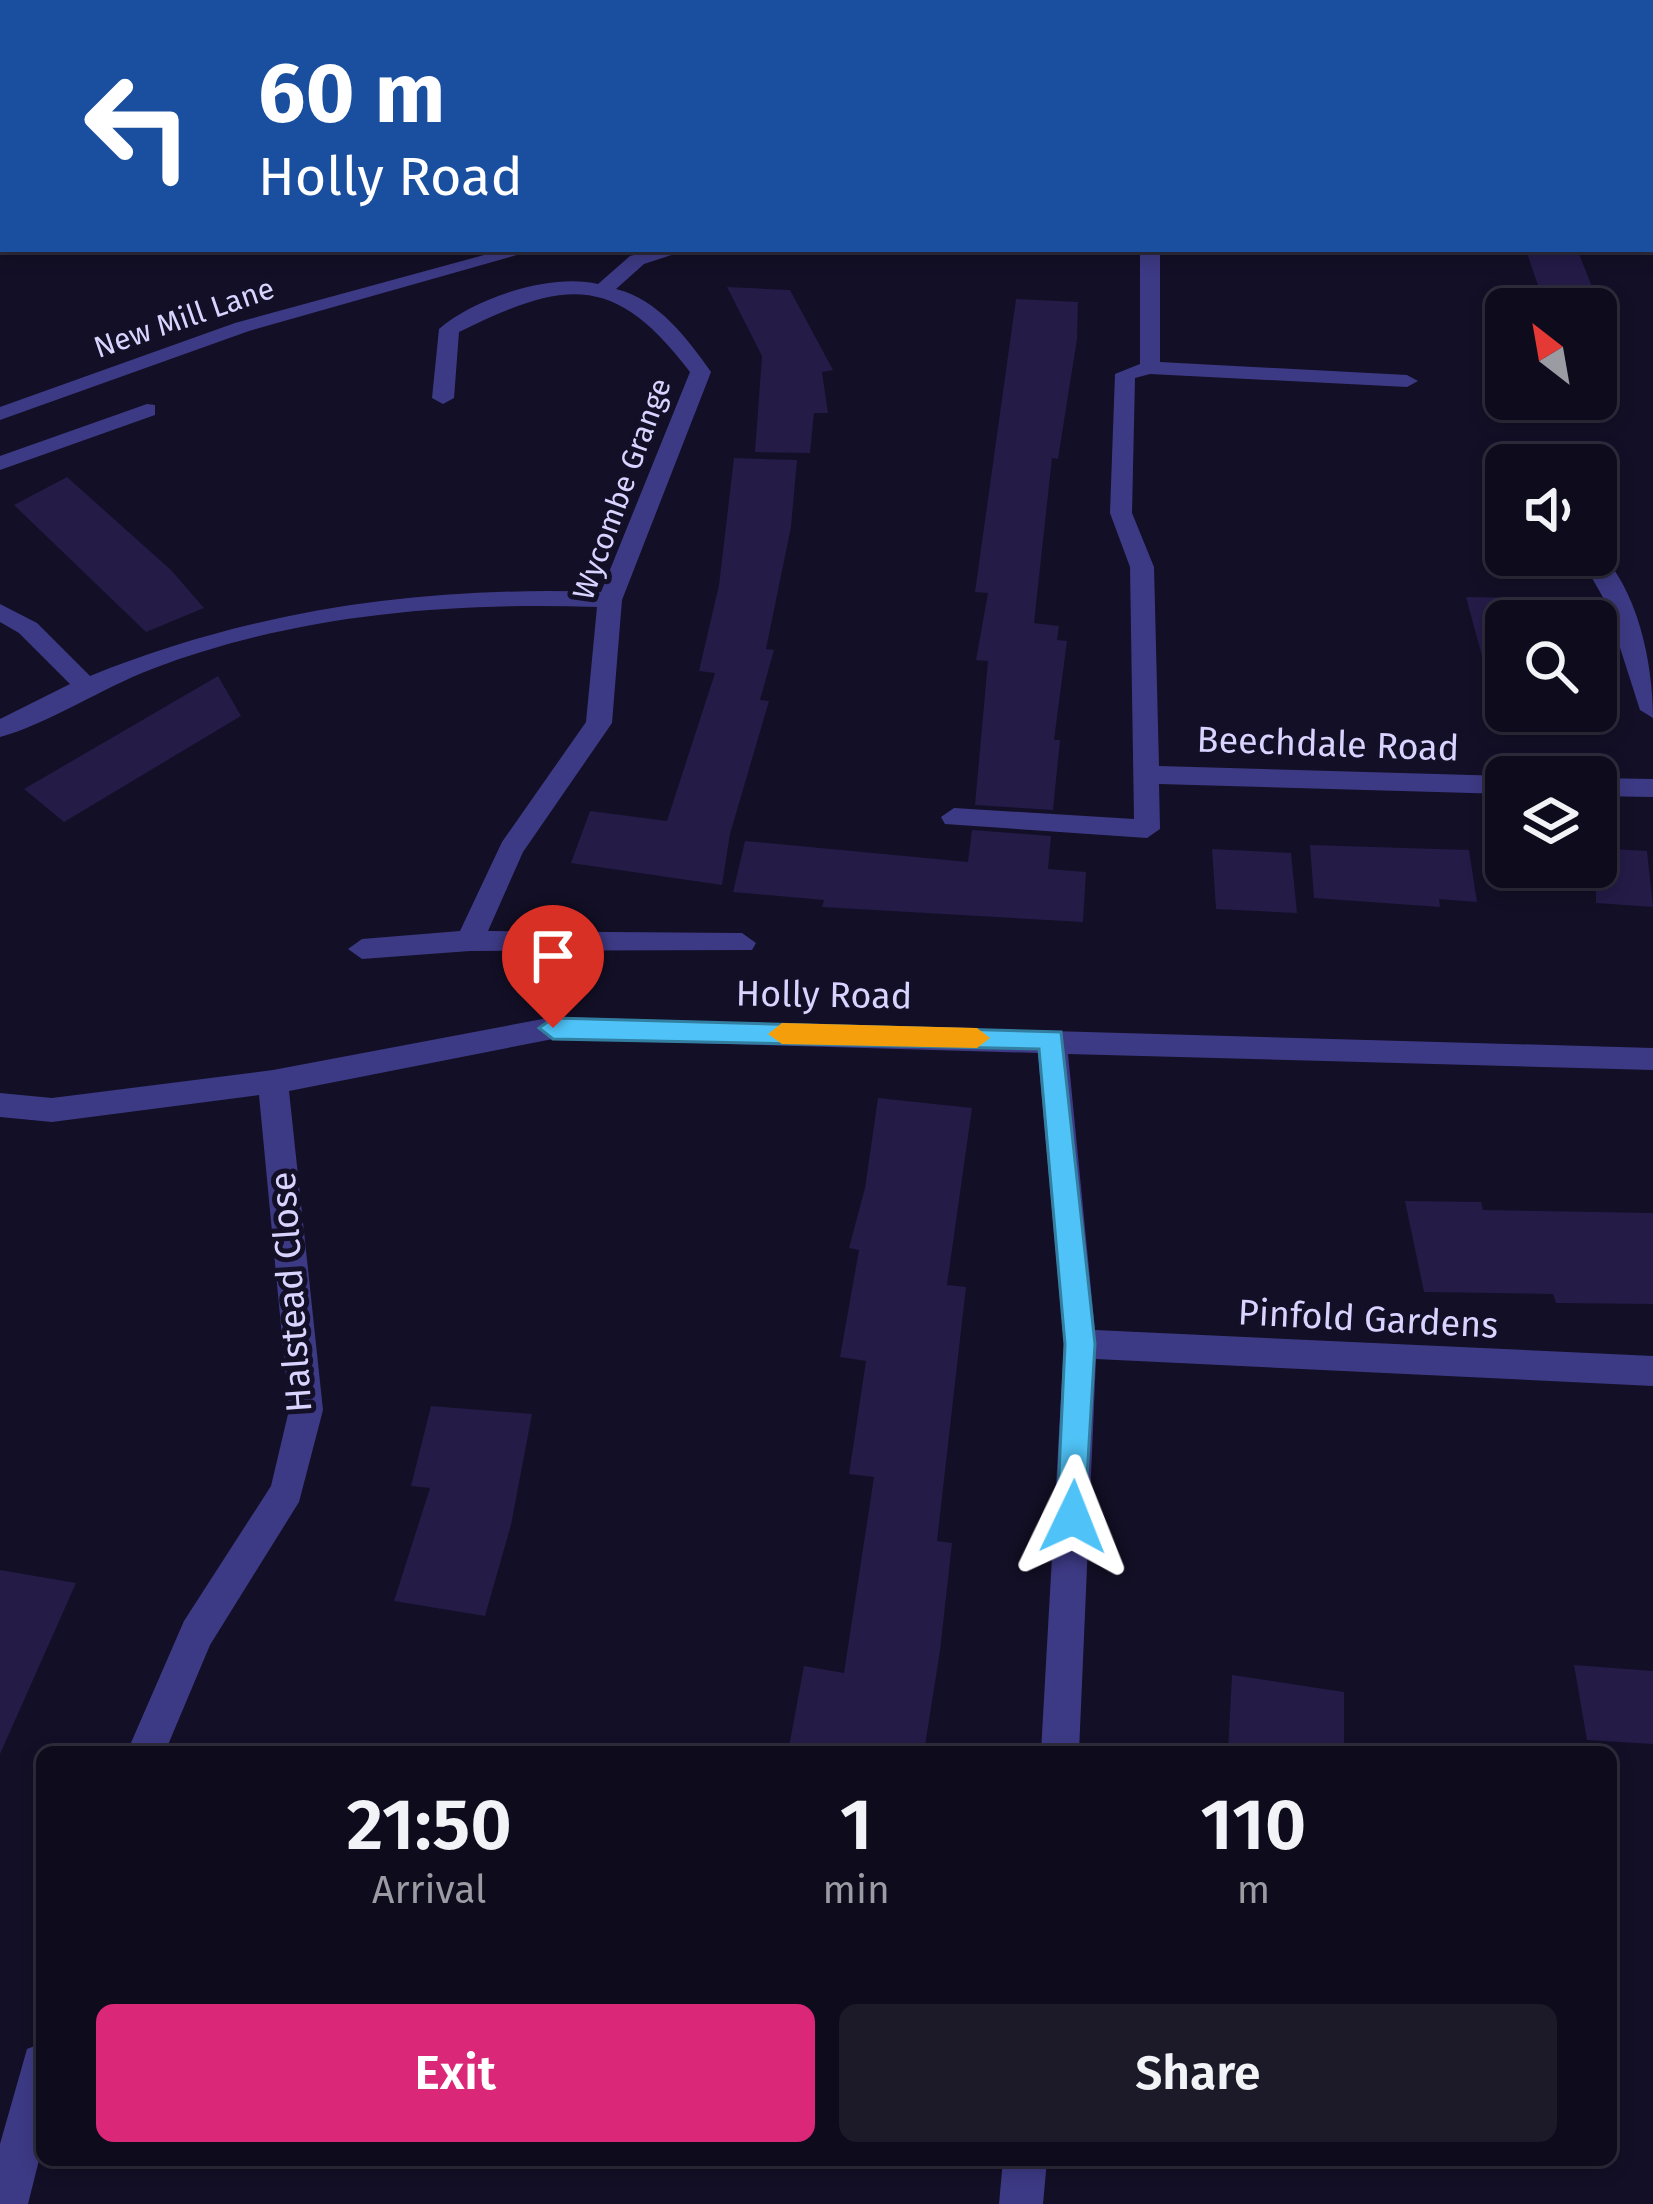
<!DOCTYPE html>
<style>
:root{--surface:#0e0b1c;--page:#1c1929;--text:#f1f3f6;--muted:#9b9ba3;--line:#2e2b3b;--accent:#db2777}
body{margin:0;font-family:"Fira Sans",sans-serif;background:var(--page);color:var(--text);height:100vh;display:flex;flex-direction:column;font-size:45px;white-space:nowrap}
*{box-sizing:border-box;margin:0}
p{font-size:39px;color:var(--muted)}
.icon{flex:none;width:66px;height:66px;fill:none;stroke:currentColor;stroke-width:2;stroke-linecap:round;stroke-linejoin:round}
.map{position:relative;flex:1;overflow:hidden}
.details{position:absolute;left:36px;top:1746px;width:1581px;height:420px;display:flex;flex-direction:column;background:var(--surface);border-radius:18px;box-shadow:0 6px 18px #0003,0 0 0 3px var(--line)}
.details>*{flex:none}
.banner{position:absolute;left:0px;top:0px;width:1653px;height:252px;box-shadow:0 6px 18px #0003,0 0 0 3px var(--line);background:#1a4fa0;color:#fff;overflow:hidden}
.needle{width:78px;rotate:329deg}
.buttons{position:absolute;left:1485px;top:288px;display:grid;gap:24px}
.buttons a{display:grid;place-items:center;width:132px;height:132px;border-radius:18px;background:var(--surface);box-shadow:0 6px 18px #0003,0 0 0 3px var(--line);font-size:60px}
.pin{position:absolute;display:grid;place-items:center;width:102px;height:102px;color:#fff;margin:-123px -51px;border-radius:50% 50% 50% 0;rotate:-45deg;box-shadow:0 0 12px #0007}
.pin .icon{rotate:45deg}
.me{position:absolute;width:132px;margin:-66px;rotate:2deg;stroke-linejoin:round;filter:drop-shadow(0 0 9px #0008)}
.turn{display:flex;align-items:center;gap:42px;height:252px;padding:0 60px;font-size:54px}
.turn .icon{width:156px;height:156px;stroke-width:2.5}
.turn b{display:block;font-size:84px;line-height:102px}
.eta{display:flex;justify-content:space-evenly;align-items:center;height:204px;text-align:center}
.eta b{font-size:72px;font-weight:600;line-height:84px}
.primary-button{display:flex;gap:24px;margin-top:auto;padding:24px 60px}
.primary-button a{flex:1;height:138px;border-radius:18px;background:var(--accent);color:#fff;font-size:48px;font-weight:600;line-height:138px;text-align:center}
.primary-button a+a{background:var(--page);color:var(--text)}
.map>svg:first-child{display:block}
.building{fill:#241b47}
.lines{fill:none;stroke-linecap:round;stroke-linejoin:round}
.minor{fill:#3d3a85;fill-rule:evenodd}
.route{fill:#4fc3f7;stroke:#337fa1;stroke-width:3}
.slow{fill:#f59e0b}
.labels{text-anchor:middle;dominant-baseline:central;stroke-width:10;stroke-linejoin:round;paint-order:stroke}
.far-street-label{font-size:30px;fill:#d9d4ff;stroke:#130f26}
.street-label{font-size:36px;fill:#d9d4ff;stroke:#130f26}
</style>
<div class="map">
<svg width="1653" height="2204" viewBox="0 0 1653 2204">
<rect width="100%" height="100%" fill="#130f26"/>
<path class="building" d="M 1527,253 L 1579,254 L 1601,309 L 1546,309 Z
M 727,287 L 790,290 L 833,370 L 822,372 L 828,413 L 814,413 L 810,453 L 755,452 L 762,356 Z
M 1016,299 L 1078,302 L 1077,339 L 1058,459 L 1052,458 L 1034,623 L 1059,626 L 1057,640 L 1067,641 L 1054,740 L 1060,740 L 1053,810 L 975,805 L 988,661 L 976,660 L 988,593 L 975,592 Z
M 734,458 L 797,460 L 791,527 L 766,649 L 774,650 L 760,700 L 769,701 L 730,834 L 722,885 L 571,863 L 590,811 L 667,821 L 715,673 L 699,671 L 719,585 Z
M 67,477 L 171,570 L 204,608 L 146,632 L 14,505 Z
M 1466,597 L 1523,598 L 1530,621 L 1506,621 L 1506,711 L 1556,711 L 1562,732 L 1502,730 Z
M 218,676 L 241,716 L 64,822 L 24,789 Z
M 972,830 L 1051,836 L 1048,869 L 1086,872 L 1083,922 L 822,907 L 824,900 L 733,892 L 745,841 L 968,862 Z
M 1310,845 L 1469,850 L 1477,902 L 1439,899 L 1440,907 L 1314,898 Z
M 1596,848 L 1647,851 L 1653,907 L 1596,903 Z
M 1212,849 L 1291,853 L 1297,913 L 1216,909 Z
M 878,1098 L 972,1108 L 947,1285 L 966,1287 L 937,1541 L 952,1543 L 940,1651 L 924,1752 L 788,1752 L 804,1666 L 844,1673 L 874,1477 L 849,1474 L 866,1361 L 840,1357 L 859,1250 L 849,1248 L 865,1188 Z
M 1405,1201 L 1481,1202 L 1483,1210 L 1653,1213 L 1653,1304 L 1556,1303 L 1553,1294 L 1424,1292 Z
M 431,1406 L 532,1414 L 511,1525 L 485,1616 L 394,1601 L 430,1488 L 411,1486 Z
M 0,1570 L 76,1583 L 0,1754 Z
M 1574,1665 L 1653,1671 L 1653,1744 L 1587,1740 Z
M 1232,1675 L 1344,1692 L 1344,1752 L 1228,1752 Z"/>
<g class="lines">
<path class="minor" d="M 1653,86 L 1653,97 L 1650,97 L 1650,87 Z
M 506,249 L 538,249 L 249,331 L 0,420 L 0,407 L 235,323 Z
M 657,249 L 690,249 L 644,264 L 616,289 C 659,300 687,338 711,372 L 622,600 L 612,723 L 523,852 L 488,931 L 742,933 L 756,943 L 752,950 L 470,951 L 362,959 L 348,949 L 362,939 L 460,931 L 502,842 L 586,722 L 597,607 C 446,602 294,615 152,669 C 102,688 48,724 0,737 L 0,719 L 70,684 L 19,633 L 0,622 L 0,604 L 37,623 L 90,676 C 255,609 425,586 601,592 L 690,372 C 614,272 565,280 459,332 L 454,398 L 443,404 L 432,398 L 439,329 C 474,298 551,273 598,284 L 630,256 Z
M 1140,249 L 1160,249 L 1160,362 L 1407,375 L 1418,381 L 1407,387 L 1150,374 L 1135,378 L 1132,513 L 1154,567 L 1159,766 L 1506,776 L 1506,794 L 1159,784 L 1160,829 L 1147,838 L 945,824 L 941,817 L 954,808 L 1134,819 L 1130,567 L 1110,513 L 1115,374 L 1140,364 Z
M 147,404 L 155,405 L 155,415 L 0,470 L 0,456 Z
M 1596,549 C 1638,587 1653,664 1653,718 L 1640,710 L 1605,601 L 1579,555 L 1596,555 Z
M 1596,778 L 1653,779 L 1653,797 L 1596,796 Z
M 553,1017 L 1653,1048 L 1653,1070 L 1068,1054 L 1095,1330 L 1653,1356 L 1653,1386 L 1096,1359 L 1079,1752 L 1041,1752 L 1064,1344 L 1038,1053 L 553,1039 L 289,1091 L 323,1410 L 299,1502 L 210,1645 L 165,1752 L 127,1752 L 184,1621 L 271,1486 L 289,1410 L 259,1095 L 52,1122 L 0,1117 L 0,1093 L 52,1098 L 273,1070 Z
M 42,2043 L 42,2148 L 28,2204 L 0,2204 L 0,2144 L 27,2049 Z
M 1003,2160 L 1047,2160 L 1043,2204 L 999,2204 Z"/>
</g>
<path class="route" d="M 553,1018 L 1061,1032 L 1095,1344 L 1084,1527 L 1073,1532 L 1061,1527 L 1057,1517 L 1065,1344 L 1039,1049 L 553,1039 L 539,1028 Z"/>
<path class="slow" d="M 782,1023 L 977,1028 L 990,1038 L 977,1048 L 782,1044 L 768,1034 Z"/>
<g class="labels">
<g class="far-street-label">
<text transform="translate(184 318) rotate(-19)">New Mill Lane</text>
<text transform="translate(622 489) rotate(-70)">Wycombe Grange</text>
</g>
<g class="street-label">
<text transform="translate(1328 744) rotate(2)">Beechdale Road</text>
<text transform="translate(824 995) rotate(1)">Holly Road</text>
<text transform="translate(291 1292) rotate(-94)">Halstead Close</text>
<text transform="translate(1368 1319) rotate(3)">Pinfold Gardens</text>
</g>
</g>
</svg>
<div class="buttons">
<a><svg class="needle" viewBox="-14 -14 28 28"><path d="M0-13l5 13h-10z" fill="#e53935"/><path d="M0 13l5-13h-10z" fill="#9b9ba3"/></svg></a>
<a><svg class="icon" aria-label="sound" viewBox="0 0 24 24"><path d="M4 9h4l5-4v14l-5-4H4zM17 9q2 3 0 6"/></svg></a>
<a><svg class="icon" aria-label="search" viewBox="0 0 24 24"><circle cx="10" cy="10" r="6"/><path d="M15 15l6 6"/></svg></a>
<a><svg class="icon" aria-label="layers" viewBox="0 0 24 24"><path d="M12 4l9 5-9 5-9-5zM3 14l9 5 9-5"/></svg></a>
</div>
<div class="pin" style="left:553px;top:1028px;background:#d93025"><svg class="icon" aria-label="arrive" viewBox="0 0 24 24"><path d="M6 21V4h12l-3 4 3 4H6"/></svg></div>
<svg class="me" style="left:1073px;top:1517px" viewBox="-20 -20 40 40"><path d="M0-17L14 15 0 8-14 15z" fill="#4fc3f7" stroke="#fff" stroke-width="4"/></svg>
<div class="banner">
<div class="turn"><svg class="icon" aria-label="left" viewBox="0 0 24 24"><path d="M17 20v-9H6M10 6l-5 5 5 5"/></svg><div><b>60 m</b>Holly Road</div></div>
</div>
<section class="details">
<div class="eta">
<div><b>21:50</b><p>Arrival</p></div>
<div><b>1</b><p>min</p></div>
<div><b>110</b><p>m</p></div>
</div>
<div class="primary-button"><a>Exit</a><a>Share</a></div>
</section>
</div>
